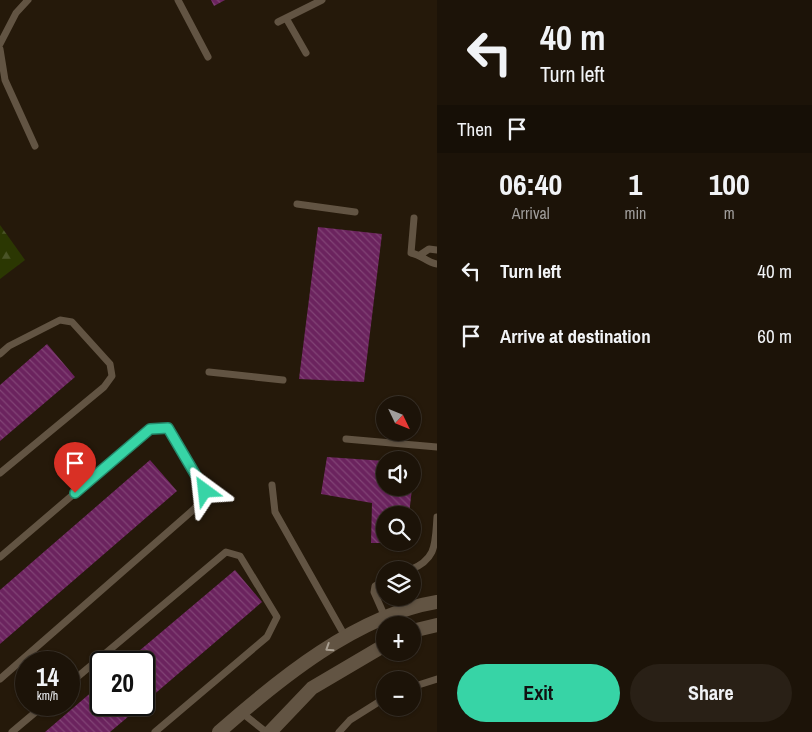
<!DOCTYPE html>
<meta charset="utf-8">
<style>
:root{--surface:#1c1308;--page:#292016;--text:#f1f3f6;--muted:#a09e9c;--line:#3a3229;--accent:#37d4a6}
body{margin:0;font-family:"Archivo Narrow",sans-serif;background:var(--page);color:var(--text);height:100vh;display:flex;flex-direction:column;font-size:19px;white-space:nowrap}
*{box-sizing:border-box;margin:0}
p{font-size:16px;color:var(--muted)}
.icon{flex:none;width:28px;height:28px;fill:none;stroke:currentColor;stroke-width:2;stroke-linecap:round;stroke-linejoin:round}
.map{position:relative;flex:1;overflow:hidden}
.side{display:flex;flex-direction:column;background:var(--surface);width:375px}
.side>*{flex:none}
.hud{background:#1c1308;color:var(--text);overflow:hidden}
.needle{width:32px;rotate:133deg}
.buttons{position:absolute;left:376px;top:396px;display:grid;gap:10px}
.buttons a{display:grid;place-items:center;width:45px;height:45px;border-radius:50%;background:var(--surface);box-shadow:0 1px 4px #0004,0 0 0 1px var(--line);font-size:25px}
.speed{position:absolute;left:15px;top:651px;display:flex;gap:10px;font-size:25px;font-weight:700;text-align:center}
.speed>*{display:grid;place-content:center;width:65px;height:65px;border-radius:50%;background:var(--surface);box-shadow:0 1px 4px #0004,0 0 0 1px var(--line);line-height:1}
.speed small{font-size:12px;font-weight:400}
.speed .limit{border:2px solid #111;border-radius:8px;background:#fff;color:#111}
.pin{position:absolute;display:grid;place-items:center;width:42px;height:42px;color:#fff;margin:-51px -21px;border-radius:50% 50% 50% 0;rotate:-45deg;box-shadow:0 0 5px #0007}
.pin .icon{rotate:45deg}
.me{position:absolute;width:55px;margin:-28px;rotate:330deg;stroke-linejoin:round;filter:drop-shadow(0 0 4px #0008)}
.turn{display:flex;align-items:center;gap:18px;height:105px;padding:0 20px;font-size:22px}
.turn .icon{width:65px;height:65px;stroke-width:2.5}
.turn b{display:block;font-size:35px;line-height:42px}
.then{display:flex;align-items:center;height:48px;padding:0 20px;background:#0003;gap:10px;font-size:19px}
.eta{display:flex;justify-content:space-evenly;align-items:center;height:85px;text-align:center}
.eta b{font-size:30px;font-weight:700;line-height:35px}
.action{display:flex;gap:10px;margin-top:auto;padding:10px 20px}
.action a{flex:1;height:58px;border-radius:30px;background:var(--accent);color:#111;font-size:20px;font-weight:700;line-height:58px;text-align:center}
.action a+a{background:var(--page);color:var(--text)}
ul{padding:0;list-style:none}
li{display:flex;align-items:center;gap:15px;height:65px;padding:0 20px}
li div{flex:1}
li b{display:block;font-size:19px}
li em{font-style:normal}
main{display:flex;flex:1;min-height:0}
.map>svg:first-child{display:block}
.forest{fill:url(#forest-firs)}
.building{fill:url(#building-back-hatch)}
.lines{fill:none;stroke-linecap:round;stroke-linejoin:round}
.service{stroke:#625443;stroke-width:7}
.minor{stroke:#625443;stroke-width:14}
.oneway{stroke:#aaa092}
.route-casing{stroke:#248a6c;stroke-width:12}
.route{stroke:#37d4a6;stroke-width:9}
</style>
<main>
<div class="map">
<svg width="437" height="732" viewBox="0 0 437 732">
<defs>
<pattern id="forest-firs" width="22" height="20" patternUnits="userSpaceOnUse" patternTransform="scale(1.25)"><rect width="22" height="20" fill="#2b3702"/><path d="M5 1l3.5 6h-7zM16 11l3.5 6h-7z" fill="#4a5427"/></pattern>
<pattern id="building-back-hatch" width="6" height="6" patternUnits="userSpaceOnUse" patternTransform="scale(1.25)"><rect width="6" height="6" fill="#6b235e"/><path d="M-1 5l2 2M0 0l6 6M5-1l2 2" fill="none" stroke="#814375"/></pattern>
</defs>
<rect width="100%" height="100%" fill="#25190a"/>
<path class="forest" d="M 0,225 L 25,260 L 0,279 Z"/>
<path class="building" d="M 211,0 L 225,0 L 214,6 Z
M 318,227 L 382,234 L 364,382 L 299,379 Z
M 47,344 L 75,377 L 0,441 L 0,385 Z
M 327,457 L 385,461 L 385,488 L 412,488 L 409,515 L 385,515 L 385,543 L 371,543 L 372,503 L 321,494 Z
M 150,460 L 177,491 L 0,644 L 0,590 Z
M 235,570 L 262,602 L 144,703 L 144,662 L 126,662 Z
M 101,684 L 101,705 L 142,705 L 110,732 L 45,732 Z"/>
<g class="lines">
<path class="service" d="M 178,0 L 208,57
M 286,18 L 306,53
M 278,22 L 322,0
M 0,44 L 16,13 L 28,0
M 0,49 L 5,80 L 35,146
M 297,204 L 355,212
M 414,218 L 411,253 C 422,255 426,262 437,264
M 420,255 L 429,249 L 437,250
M 0,354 L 9,346 L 60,320 L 72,322 L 110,364 L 112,376 L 104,387 L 0,473
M 209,372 L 283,380
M 346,439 L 437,447
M 272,485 L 275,512 L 346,638
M 0,557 L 150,429 L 168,428 L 205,491 L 202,500 L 193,510 L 0,679
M 410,570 C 437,559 435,544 437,517
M 385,580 L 375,586 L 374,592 L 385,617
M 69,684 L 226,552 L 240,556 L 277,617 L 267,637 L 155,732
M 412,687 L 437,679
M 241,712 L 266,732
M 12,732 L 44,705
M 339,732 L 350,720 L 385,698"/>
<path class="minor" d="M 412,631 L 437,625
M 219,732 C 278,680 357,615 437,602
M 270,732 L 312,688 L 385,645"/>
</g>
<defs><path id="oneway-chevron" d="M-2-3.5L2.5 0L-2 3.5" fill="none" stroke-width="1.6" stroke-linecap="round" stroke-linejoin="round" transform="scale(1.25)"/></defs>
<use class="oneway" href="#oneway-chevron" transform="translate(329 648) rotate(147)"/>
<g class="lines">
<defs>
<path id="route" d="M 75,493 L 150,429 L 168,428 L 205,491"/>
</defs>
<use href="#route" class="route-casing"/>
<use href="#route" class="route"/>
</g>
</svg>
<div class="buttons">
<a><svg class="needle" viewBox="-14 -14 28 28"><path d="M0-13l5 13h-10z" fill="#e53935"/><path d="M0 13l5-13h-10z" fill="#a09e9c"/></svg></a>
<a><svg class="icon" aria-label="sound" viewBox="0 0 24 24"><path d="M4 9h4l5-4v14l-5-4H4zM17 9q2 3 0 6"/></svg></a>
<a><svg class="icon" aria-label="search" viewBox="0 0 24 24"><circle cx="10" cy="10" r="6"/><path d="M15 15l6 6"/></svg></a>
<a><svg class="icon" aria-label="layers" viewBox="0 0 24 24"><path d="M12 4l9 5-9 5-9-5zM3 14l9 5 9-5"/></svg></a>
<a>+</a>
<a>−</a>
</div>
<div class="speed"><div>14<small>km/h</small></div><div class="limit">20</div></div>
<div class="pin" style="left:75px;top:493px;background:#d93025"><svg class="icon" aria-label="arrive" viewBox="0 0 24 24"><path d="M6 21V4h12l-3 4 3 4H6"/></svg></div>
<svg class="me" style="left:205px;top:491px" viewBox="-20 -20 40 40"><path d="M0-17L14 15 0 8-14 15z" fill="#37d4a6" stroke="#fff" stroke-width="4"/></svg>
</div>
<section class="side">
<div class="hud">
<div class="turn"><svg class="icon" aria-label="left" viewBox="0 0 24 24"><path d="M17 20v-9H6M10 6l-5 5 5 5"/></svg><div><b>40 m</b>Turn left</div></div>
<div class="then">Then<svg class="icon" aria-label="arrive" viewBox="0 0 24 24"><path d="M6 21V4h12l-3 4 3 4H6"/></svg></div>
</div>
<div class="eta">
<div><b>06:40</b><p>Arrival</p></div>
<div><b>1</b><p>min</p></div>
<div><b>100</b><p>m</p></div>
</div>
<ul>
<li><svg class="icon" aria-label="left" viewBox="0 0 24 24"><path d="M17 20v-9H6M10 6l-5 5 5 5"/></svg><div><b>Turn left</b></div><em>40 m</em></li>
<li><svg class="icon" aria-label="arrive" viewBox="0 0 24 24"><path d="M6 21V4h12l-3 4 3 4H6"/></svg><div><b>Arrive at destination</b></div><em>60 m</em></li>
</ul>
<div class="action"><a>Exit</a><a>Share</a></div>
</section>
</main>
